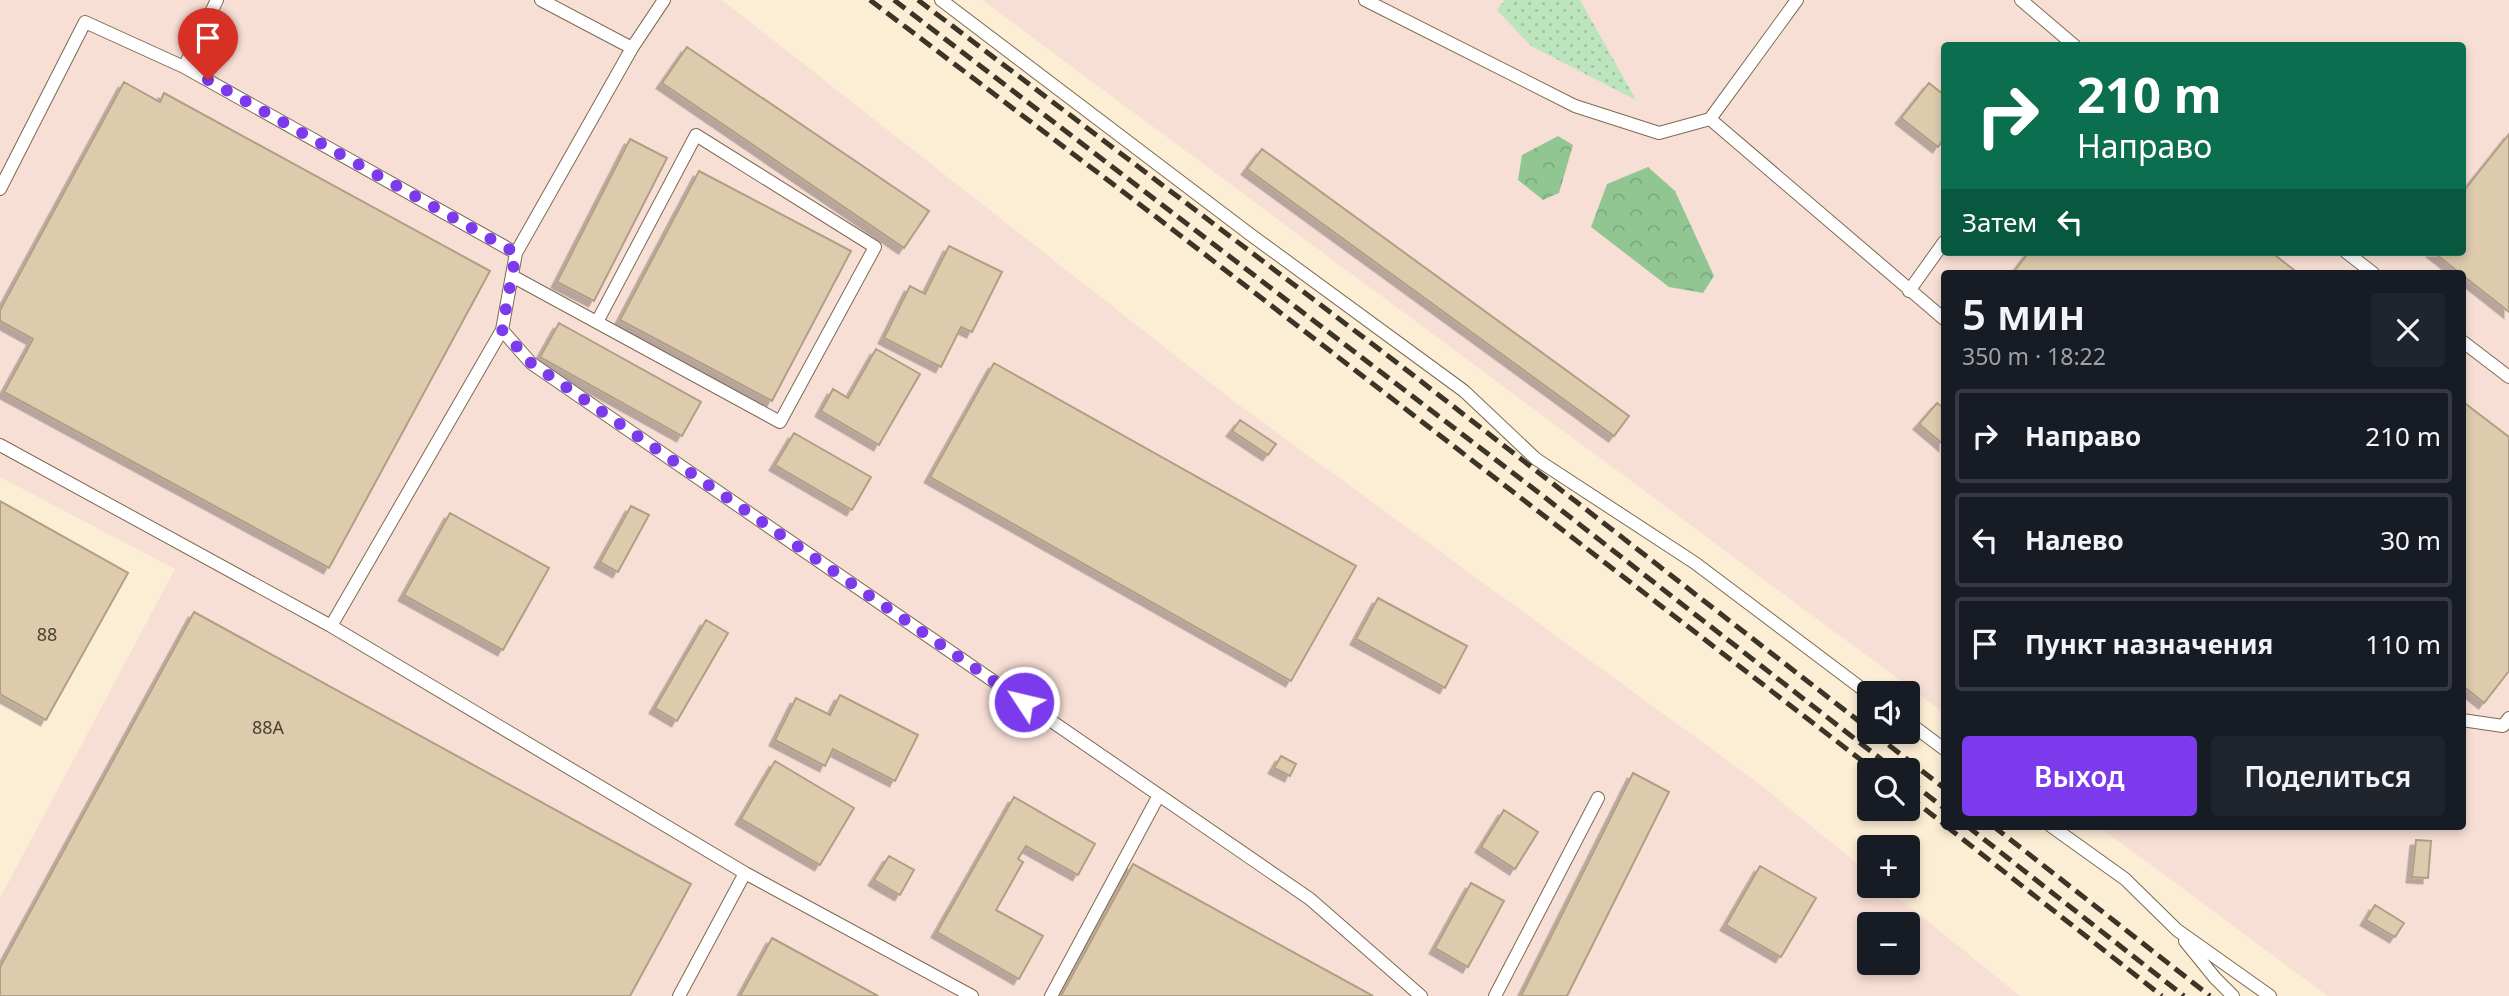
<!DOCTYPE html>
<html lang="ru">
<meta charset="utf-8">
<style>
:root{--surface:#171b24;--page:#20242c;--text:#f1f3f6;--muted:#9ea1a6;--line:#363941;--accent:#7c3aed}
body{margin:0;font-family:"Noto Sans",sans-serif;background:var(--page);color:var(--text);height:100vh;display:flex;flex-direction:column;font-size:26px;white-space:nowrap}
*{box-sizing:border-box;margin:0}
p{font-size:23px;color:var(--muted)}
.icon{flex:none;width:38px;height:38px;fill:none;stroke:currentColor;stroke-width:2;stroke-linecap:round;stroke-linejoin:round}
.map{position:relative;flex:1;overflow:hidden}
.side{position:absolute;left:1941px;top:270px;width:525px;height:560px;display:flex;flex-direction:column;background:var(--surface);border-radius:7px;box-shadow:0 4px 10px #0003}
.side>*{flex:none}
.top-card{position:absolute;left:1941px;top:42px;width:525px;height:214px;border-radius:7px;box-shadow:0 4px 10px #0003;background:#0b6e4f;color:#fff;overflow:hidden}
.fabs{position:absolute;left:1857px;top:681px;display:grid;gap:14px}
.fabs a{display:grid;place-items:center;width:63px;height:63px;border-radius:7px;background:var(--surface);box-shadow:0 4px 10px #0003;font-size:35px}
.pin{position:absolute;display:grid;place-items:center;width:60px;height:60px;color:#fff;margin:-72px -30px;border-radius:50% 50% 50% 0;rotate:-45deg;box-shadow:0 0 7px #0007}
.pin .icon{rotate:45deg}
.me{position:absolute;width:77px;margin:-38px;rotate:305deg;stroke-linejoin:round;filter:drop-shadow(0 0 5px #0008)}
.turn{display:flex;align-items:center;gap:24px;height:147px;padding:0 21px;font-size:32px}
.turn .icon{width:91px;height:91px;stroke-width:2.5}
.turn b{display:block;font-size:49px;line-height:60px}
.then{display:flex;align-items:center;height:66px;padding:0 21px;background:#0003;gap:14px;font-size:26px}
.round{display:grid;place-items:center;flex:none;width:74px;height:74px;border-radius:7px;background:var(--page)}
.headline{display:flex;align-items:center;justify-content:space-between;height:119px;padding:0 21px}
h1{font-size:42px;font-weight:600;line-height:52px}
.cta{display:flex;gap:14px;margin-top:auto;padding:14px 21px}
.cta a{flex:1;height:80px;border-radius:7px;background:var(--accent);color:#fff;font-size:28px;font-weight:600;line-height:80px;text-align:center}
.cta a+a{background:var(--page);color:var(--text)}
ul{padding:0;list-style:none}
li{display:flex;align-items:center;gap:21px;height:94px;margin:0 14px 10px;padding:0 7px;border:4px solid var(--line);border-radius:7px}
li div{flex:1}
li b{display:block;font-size:26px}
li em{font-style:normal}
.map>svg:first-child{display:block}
.industrial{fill:#f8dfd6;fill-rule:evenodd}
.grass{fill:url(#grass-dots)}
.forest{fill:url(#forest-crowns)}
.building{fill:#decbae;stroke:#b19f83;stroke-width:2;filter:url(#shadow)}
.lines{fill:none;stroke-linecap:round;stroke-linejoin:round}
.service-casing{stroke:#7c6b50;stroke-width:14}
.service{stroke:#fff;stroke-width:12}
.rail{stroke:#3b3427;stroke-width:5;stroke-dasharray:14 7;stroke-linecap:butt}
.route{stroke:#7c3aed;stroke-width:12;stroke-dasharray:0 21.6}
.labels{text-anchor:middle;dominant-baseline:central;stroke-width:6;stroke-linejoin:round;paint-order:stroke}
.number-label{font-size:18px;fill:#4b4232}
</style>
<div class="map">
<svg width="2509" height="996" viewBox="0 0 2509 996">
<defs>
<pattern id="grass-dots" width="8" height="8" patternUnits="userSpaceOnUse" patternTransform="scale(1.75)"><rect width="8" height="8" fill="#bce4bd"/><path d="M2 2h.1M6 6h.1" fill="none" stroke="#a1c3a1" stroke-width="1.8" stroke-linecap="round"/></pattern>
<pattern id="forest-crowns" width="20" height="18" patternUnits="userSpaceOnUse" patternTransform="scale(1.75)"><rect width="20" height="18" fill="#91c693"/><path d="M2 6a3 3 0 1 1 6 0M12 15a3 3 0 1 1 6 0" fill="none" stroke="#7ca97d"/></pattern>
<filter id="shadow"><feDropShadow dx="-5.5" dy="5.5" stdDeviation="0" flood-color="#0004"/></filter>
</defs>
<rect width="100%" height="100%" fill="#fcedd5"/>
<path class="industrial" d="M 0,0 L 722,0 L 1232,400 L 1757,782 L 1869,873 L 1869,886 L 1884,886 L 2020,996 L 0,996 L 0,898 L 175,569 L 0,477 ZM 1869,924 L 1908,924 L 1908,962 L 1869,962 Z
M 982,0 L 2509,0 L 2509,996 L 2328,996 L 2098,826 L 2462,826 L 2462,273 L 1944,273 L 1944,713 ZM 1944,46 L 2462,46 L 2462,252 L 1944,252 Z"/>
<path class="grass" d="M 1505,0 L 1580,0 L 1636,100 L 1531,46 L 1497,10 Z"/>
<path class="forest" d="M 1558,136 L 1573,145 L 1559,193 L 1543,200 L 1518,180 L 1522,155 Z
M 1648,167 L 1675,191 L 1714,276 L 1703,293 L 1669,287 L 1591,227 L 1607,184 Z"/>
<path class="building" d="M 687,47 L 929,211 L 904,248 L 662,83 Z
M 124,82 L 160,102 L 164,93 L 490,271 L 329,568 L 4,392 L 33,339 L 0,321 L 0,310 Z
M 1929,83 L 1944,95 L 1944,138 L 1938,147 L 1901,118 Z
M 2509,134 L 2509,312 L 2433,252 L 2462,252 L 2462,193 Z
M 630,139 L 667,158 L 594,301 L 557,282 Z
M 1262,149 L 1629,416 L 1614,436 L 1247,169 Z
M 699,171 L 851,251 L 772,401 L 620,320 Z
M 949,246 L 1002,272 L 972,332 L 961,327 L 941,367 L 884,338 L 910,286 L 925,294 Z
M 2029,252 L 2271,252 L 2298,273 L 2013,273 Z
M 559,323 L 701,402 L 682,436 L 540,357 Z
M 876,349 L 920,374 L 879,445 L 821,411 L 833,389 L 848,398 Z
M 994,363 L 1356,566 L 1291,681 L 930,477 Z
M 2462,401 L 2509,437 L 2509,671 L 2484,703 L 2462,685 Z
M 1937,403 L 1944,408 L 1944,445 L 1919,424 Z
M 1240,420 L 1276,444 L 1268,455 L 1232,431 Z
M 794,433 L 871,477 L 852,510 L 775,465 Z
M 0,501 L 128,573 L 46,720 L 0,694 Z
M 631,506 L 649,515 L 618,572 L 600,562 Z
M 450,513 L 549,568 L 503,650 L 404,595 Z
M 1378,598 L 1467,646 L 1445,688 L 1356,639 Z
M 194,612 L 691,884 L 630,996 L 0,996 L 0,967 Z
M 706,620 L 728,633 L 677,721 L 655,708 Z
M 840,695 L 918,735 L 895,781 L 833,749 L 825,766 L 775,740 L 796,698 L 830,715 Z
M 1281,756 L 1296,764 L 1290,776 L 1274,768 Z
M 775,761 L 854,808 L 820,865 L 741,819 Z
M 1633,773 L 1669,792 L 1567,996 L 1521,996 Z
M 1014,797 L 1095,844 L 1078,875 L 1026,846 L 1018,859 L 1023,862 L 996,910 L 1043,936 L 1019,979 L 937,932 Z
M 1504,810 L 1538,832 L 1515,869 L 1481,847 Z
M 2416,840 L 2431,841 L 2428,878 L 2412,877 Z
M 889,856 L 914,870 L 900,895 L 874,880 Z
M 1133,864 L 1373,996 L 1061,996 Z
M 1760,866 L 1816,898 L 1781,957 L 1726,925 Z
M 1471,883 L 1504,901 L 1468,967 L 1435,948 Z
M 2375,905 L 2404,923 L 2395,937 L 2366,920 Z
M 772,938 L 878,996 L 740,996 Z"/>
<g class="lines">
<defs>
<path id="service" d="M 217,0 L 184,67 L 516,253
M 541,0 L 632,48
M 941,0 L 1251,235 L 1464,391 L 1536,459 L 1695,563 L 1869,694
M 1365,0 L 1575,106 L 1659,133 L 1710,119 L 1797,0
M 2021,0 L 2075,46
M 1710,119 L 1944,319
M 0,189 L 85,22 L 184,67
M 2346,252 L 2373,273
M 512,276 L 780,422 L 875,247 L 696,135 L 597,322
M 1909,291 L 1944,242
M 502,330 L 531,363 L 1310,899 L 1421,996
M 2462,341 L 2509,377
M 0,445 L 331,626 L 502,330 L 516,253 L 632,48 L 664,0
M 331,626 L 745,873 L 972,996
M 2462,720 L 2503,726 L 2509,718
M 1908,722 L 1944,749
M 2051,826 L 2125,879 L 2177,930 L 2270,996
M 2185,941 L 2215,978 L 2233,996
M 679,996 L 745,873
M 1051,996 L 1159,795
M 1495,996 L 1598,798"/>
</defs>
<use href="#service" class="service-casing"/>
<use href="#service" class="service"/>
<path class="rail" d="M 870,0 L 1155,216 L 1874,770
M 894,0 L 1543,496 L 1895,770
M 918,0 L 1400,365 L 1869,729
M 1872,732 L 1944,788
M 1908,780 L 1944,808
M 1908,796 L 1944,824
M 1946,826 L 2162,996
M 1967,826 L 2184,996
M 1993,826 L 2210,996"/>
</g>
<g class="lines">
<path class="route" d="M 208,80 L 516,253 L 502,330 L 531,363 L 1024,702"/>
</g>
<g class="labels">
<g class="number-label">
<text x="47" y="634">88</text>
<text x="268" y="727">88А</text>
</g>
</g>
</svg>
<div class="fabs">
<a><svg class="icon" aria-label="sound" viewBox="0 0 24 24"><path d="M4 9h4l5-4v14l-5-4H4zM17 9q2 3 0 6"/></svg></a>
<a><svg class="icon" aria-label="search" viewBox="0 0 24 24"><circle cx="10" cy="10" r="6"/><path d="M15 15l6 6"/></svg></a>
<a>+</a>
<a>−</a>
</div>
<div class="pin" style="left:208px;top:80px;background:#d93025"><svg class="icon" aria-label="arrive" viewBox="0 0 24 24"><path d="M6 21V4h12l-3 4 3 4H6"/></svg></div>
<svg class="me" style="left:1024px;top:702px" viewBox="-20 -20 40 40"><circle r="17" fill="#7c3aed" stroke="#fff" stroke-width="3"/><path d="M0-11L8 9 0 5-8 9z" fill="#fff"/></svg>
<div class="top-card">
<div class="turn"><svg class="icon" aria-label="right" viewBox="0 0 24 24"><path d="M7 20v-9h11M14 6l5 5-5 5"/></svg><div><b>210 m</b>Направо</div></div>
<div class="then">Затем<svg class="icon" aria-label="left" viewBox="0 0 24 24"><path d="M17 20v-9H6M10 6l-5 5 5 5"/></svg></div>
</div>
<section class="side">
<div class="headline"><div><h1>5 мин</h1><p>350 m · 18:22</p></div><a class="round"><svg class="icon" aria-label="close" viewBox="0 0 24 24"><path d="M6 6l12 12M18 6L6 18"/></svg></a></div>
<ul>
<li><svg class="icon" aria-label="right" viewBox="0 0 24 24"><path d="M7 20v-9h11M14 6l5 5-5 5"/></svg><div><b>Направо</b></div><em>210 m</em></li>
<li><svg class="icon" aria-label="left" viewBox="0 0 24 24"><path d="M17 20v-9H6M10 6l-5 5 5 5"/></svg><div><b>Налево</b></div><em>30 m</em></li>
<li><svg class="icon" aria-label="arrive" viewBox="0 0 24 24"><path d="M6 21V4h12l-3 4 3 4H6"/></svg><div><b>Пункт назначения</b></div><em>110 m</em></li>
</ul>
<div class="cta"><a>Выход</a><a>Поделиться</a></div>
</section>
</div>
